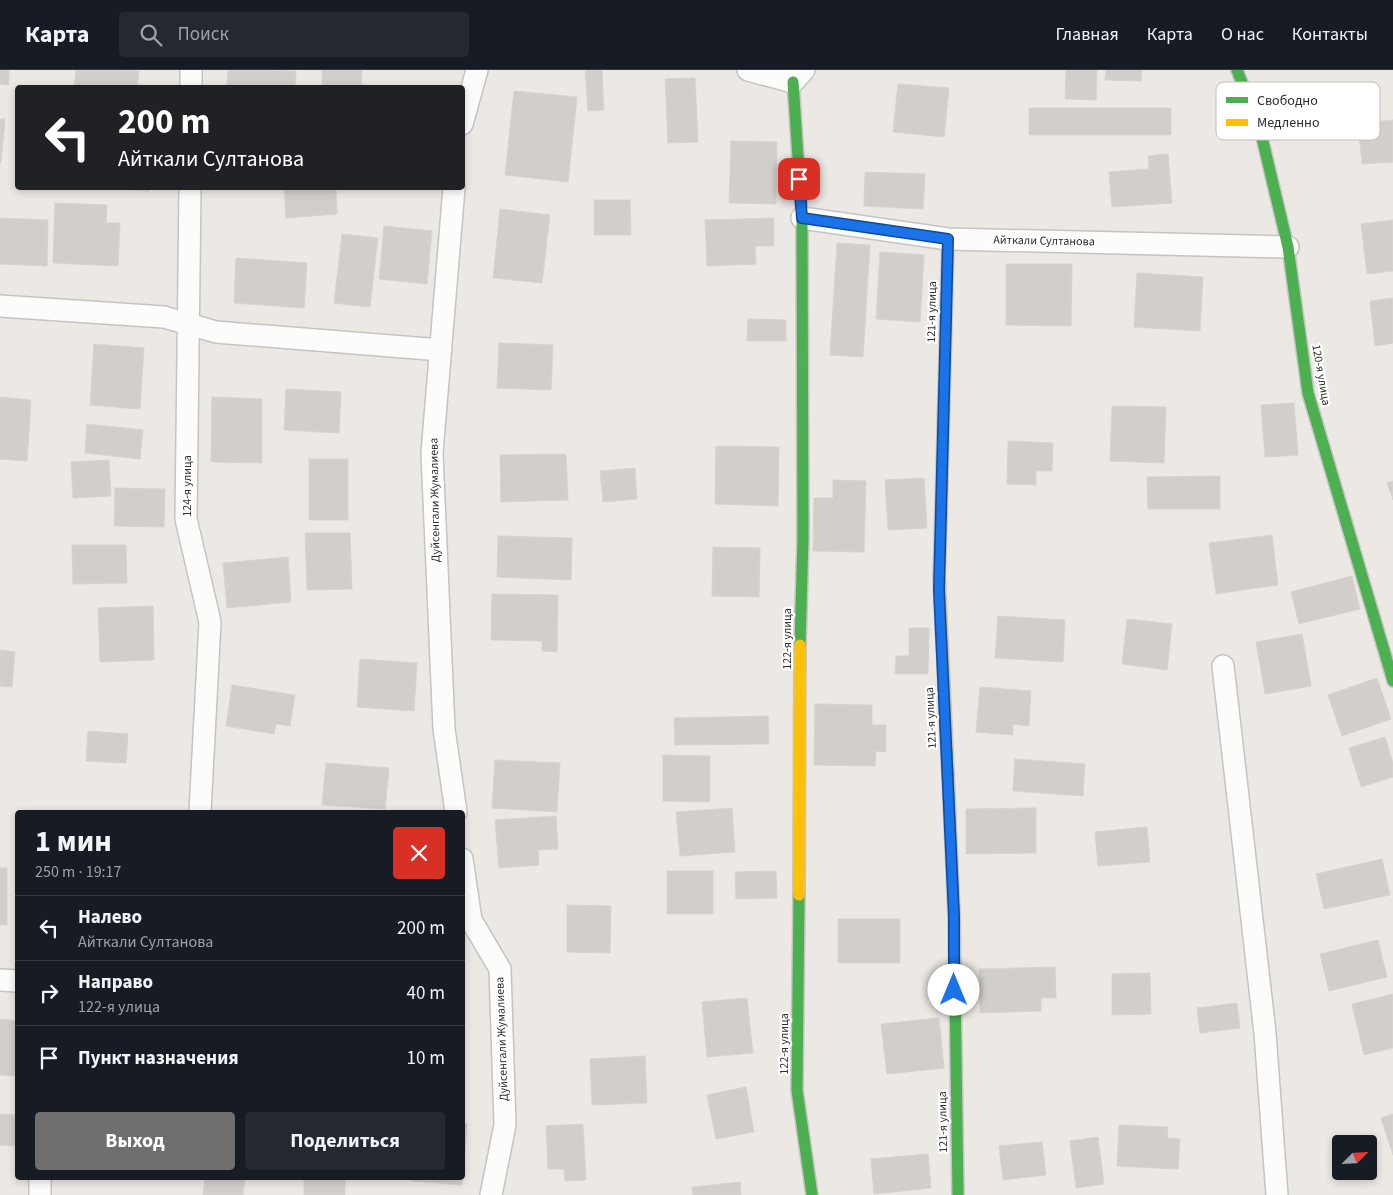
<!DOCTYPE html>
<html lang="ru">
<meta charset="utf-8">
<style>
:root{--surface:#171b24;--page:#242831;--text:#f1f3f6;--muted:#9ea1a6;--line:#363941;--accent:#706f6e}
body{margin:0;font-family:"Source Sans 3",sans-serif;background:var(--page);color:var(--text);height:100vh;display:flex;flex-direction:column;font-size:19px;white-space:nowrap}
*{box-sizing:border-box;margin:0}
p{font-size:16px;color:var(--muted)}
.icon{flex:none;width:28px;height:28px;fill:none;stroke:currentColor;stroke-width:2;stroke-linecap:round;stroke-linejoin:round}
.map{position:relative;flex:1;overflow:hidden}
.sheet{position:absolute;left:15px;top:740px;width:450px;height:370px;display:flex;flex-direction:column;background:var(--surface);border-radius:5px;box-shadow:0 2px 8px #0003}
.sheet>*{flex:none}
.guide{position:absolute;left:15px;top:15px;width:450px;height:105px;border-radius:5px;box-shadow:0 2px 8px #0003;background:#202124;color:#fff;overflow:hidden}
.needle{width:32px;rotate:66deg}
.controls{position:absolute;left:1332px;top:1065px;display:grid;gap:10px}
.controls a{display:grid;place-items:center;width:45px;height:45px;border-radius:5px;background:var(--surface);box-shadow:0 2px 8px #0003;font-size:25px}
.pin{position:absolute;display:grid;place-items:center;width:42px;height:42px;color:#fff;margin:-21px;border-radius:10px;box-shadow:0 2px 8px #0006}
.me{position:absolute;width:55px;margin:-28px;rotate:0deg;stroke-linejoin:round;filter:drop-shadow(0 0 4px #0008)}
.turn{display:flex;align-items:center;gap:18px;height:105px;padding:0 20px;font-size:22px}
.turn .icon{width:65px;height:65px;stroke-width:2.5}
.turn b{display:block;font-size:35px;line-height:42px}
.round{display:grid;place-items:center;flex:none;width:52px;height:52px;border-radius:5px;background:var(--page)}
.headline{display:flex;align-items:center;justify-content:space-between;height:85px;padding:0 20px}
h1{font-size:30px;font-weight:700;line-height:38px}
.cta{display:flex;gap:10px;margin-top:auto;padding:10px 20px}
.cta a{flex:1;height:58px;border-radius:5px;background:var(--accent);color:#fff;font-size:20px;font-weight:700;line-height:58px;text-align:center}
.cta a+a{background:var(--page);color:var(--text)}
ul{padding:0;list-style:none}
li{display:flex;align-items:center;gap:15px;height:65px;padding:0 20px;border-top:1px solid var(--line)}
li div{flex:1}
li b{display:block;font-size:19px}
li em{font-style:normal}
header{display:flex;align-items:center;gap:30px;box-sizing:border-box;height:70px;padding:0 25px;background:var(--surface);border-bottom:1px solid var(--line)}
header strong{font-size:24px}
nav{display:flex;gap:28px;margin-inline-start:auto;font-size:18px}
.search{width:350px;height:45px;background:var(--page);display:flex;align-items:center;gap:12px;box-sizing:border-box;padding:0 18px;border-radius:5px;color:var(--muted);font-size:19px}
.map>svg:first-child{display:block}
.building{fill:#d1cecb;stroke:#d7d4d0}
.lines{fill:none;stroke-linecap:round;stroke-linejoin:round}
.street-casing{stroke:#c5c4c5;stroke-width:24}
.fast-casing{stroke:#c5c4c5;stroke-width:14}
.slow-casing{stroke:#c5c4c5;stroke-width:14}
.street{stroke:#fcfcfb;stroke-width:21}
.fast{stroke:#4caf50;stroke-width:11}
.slow{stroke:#ffc107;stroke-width:11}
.route-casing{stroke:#114b97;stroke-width:12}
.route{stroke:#1a73e8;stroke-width:9}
.labels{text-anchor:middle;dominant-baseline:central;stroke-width:4.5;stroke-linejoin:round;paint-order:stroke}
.street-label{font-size:12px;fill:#2e2e2e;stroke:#fff}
.key{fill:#fff;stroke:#c0c0c0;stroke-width:1}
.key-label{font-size:14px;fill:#2e2e2e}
</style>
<header>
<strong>Карта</strong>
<div class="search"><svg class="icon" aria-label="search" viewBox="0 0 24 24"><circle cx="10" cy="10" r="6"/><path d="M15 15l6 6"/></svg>Поиск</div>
<nav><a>Главная</a><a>Карта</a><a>О нас</a><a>Контакты</a></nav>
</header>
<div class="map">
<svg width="1393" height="1125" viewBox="0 0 1393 1125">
<rect width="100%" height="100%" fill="#ece8e4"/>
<path class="building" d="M 0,0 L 9,0 L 9,15 L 0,14 Z
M 76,0 L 139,1 L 137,18 L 74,18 Z
M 228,0 L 296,1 L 295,18 L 227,18 Z
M 322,0 L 362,0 L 361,18 L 322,18 Z
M 585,0 L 602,0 L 604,40 L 588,41 Z
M 1066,0 L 1097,0 L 1096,30 L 1065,29 Z
M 1106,0 L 1142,0 L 1141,11 L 1105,10 Z
M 695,8 L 698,72 L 668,73 L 665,9 Z
M 898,14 L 949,18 L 944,67 L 893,62 Z
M 514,21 L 577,27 L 568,112 L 505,105 Z
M 1029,38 L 1171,38 L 1171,65 L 1029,65 Z
M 0,49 L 5,49 L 1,93 L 0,93 Z
M 1393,50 L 1393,92 L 1362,94 L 1358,53 Z
M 731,71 L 777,72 L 776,134 L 729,133 Z
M 1168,84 L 1172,133 L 1112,137 L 1109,102 L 1149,99 L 1148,86 Z
M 865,102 L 925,104 L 923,139 L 864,136 Z
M 108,118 L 149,118 L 149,121 Z
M 284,118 L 336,118 L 337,144 L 286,148 Z
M 594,130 L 630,130 L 631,165 L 594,165 Z
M 55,133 L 107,135 L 106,153 L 120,153 L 118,196 L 53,193 Z
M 500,139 L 550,145 L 542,213 L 493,208 Z
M 0,148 L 48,150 L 47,196 L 0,194 Z
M 774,148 L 774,176 L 755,176 L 756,194 L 707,196 L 705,150 Z
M 1393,150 L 1393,201 L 1367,204 L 1361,154 Z
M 384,156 L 432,161 L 427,214 L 379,209 Z
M 342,164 L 378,168 L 370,237 L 334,233 Z
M 837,173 L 870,175 L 863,287 L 830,285 Z
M 880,182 L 924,185 L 920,252 L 876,249 Z
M 236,188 L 307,193 L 304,238 L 234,233 Z
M 1006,194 L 1072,194 L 1071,256 L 1006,255 Z
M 1137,203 L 1203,207 L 1200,261 L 1134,257 Z
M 1393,228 L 1393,273 L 1375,276 L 1370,231 Z
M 748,249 L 786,250 L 786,271 L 747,271 Z
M 499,273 L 553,275 L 551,320 L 497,318 Z
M 94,274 L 144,278 L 140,339 L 90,335 Z
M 286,319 L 341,322 L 339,363 L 284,360 Z
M 0,327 L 31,330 L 27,391 L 0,389 Z
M 212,327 L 262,329 L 262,393 L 211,392 Z
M 1294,333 L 1298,385 L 1265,387 L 1261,335 Z
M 1112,336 L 1166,337 L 1164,393 L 1110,391 Z
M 87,354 L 143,360 L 140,389 L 85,383 Z
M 1008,371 L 1053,373 L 1052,401 L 1036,401 L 1036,415 L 1007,414 Z
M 716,376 L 779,377 L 778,436 L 715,434 Z
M 566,384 L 568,430 L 501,432 L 500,385 Z
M 309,389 L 348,389 L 348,450 L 309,450 Z
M 109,390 L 111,426 L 73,428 L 71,392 Z
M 635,398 L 637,429 L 603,432 L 600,401 Z
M 1220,406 L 1220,439 L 1148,439 L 1147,407 Z
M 924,408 L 927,458 L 888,460 L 885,410 Z
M 833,410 L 866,411 L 864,482 L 813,481 L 814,428 L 833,428 Z
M 1393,411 L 1393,430 L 1387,413 Z
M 115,418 L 165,419 L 164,457 L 114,456 Z
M 305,463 L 350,463 L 352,519 L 307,520 Z
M 1272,465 L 1278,515 L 1216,524 L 1209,473 Z
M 498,466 L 572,468 L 571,510 L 497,507 Z
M 72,475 L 126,475 L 127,513 L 73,514 Z
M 713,477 L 760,478 L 759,527 L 712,526 Z
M 288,487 L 291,532 L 227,538 L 223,493 Z
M 1352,506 L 1360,539 L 1299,554 L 1291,522 Z
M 492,524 L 558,525 L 557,582 L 542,581 L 542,571 L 491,570 Z
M 153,536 L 154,590 L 100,592 L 98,538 Z
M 998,546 L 1065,550 L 1063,592 L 995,588 Z
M 1127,549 L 1172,554 L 1167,600 L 1122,594 Z
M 909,558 L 929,558 L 928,604 L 895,604 L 896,586 L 909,586 Z
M 1302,564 L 1311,616 L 1265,624 L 1256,572 Z
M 0,580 L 15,582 L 12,617 L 0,616 Z
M 360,589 L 417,593 L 414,641 L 357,637 Z
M 1377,608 L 1391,649 L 1342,666 L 1328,625 Z
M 232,615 L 295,625 L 290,656 L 276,654 L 274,664 L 226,656 Z
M 980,617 L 1031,621 L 1029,656 L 1013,654 L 1013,665 L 976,662 Z
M 815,634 L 872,635 L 872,655 L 886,655 L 886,682 L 876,681 L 875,696 L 814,695 Z
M 768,646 L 769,674 L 675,675 L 674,648 Z
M 88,661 L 128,664 L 126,693 L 86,691 Z
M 1385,667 L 1393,693 L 1393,707 L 1361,717 L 1349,678 Z
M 663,685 L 710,686 L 710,732 L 663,731 Z
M 1015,689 L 1085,694 L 1083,726 L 1013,721 Z
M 495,690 L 560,693 L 557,742 L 492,738 Z
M 326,693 L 389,698 L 385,739 L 322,735 Z
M 732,738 L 735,782 L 680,786 L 676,742 Z
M 1036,738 L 1036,783 L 966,784 L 966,739 Z
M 556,746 L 558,779 L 538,780 L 539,795 L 499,798 L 495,750 Z
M 1147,757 L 1150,792 L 1098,796 L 1095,762 Z
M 1382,789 L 1390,825 L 1324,839 L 1316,804 Z
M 0,798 L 7,798 L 7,855 L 0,855 Z
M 667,801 L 713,801 L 713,844 L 667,844 Z
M 776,801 L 777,828 L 736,829 L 735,802 Z
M 567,835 L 611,836 L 610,883 L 567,882 Z
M 838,849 L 900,849 L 900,893 L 838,893 Z
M 1378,870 L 1387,907 L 1329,921 L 1320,884 Z
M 1055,897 L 1056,928 L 1041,928 L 1041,941 L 980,943 L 979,899 Z
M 1150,903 L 1151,944 L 1112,945 L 1112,904 Z
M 462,908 L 464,936 L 462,937 Z
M 1393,924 L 1393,978 L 1364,985 L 1352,934 Z
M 747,928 L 753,983 L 707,987 L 702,932 Z
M 1237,933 L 1240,958 L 1200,963 L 1197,938 Z
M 939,948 L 944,998 L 887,1004 L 881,954 Z
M 0,949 L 18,951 L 18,1006 L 0,1005 Z
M 645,986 L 647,1033 L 592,1035 L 590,989 Z
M 746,1017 L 754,1062 L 716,1069 L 707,1025 Z
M 0,1044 L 18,1045 L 18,1076 L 0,1075 Z
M 1393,1044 L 1393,1085 L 1381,1048 Z
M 462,1053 L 467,1054 L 462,1115 L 411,1111 L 411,1108 L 462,1108 Z
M 583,1054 L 586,1110 L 565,1111 L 564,1099 L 548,1099 L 546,1056 Z
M 1119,1055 L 1168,1057 L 1167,1068 L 1180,1069 L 1178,1099 L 1117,1096 Z
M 1098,1067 L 1104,1114 L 1076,1118 L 1070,1071 Z
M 1042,1072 L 1046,1105 L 1003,1110 L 999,1076 Z
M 928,1084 L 931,1118 L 874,1124 L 871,1089 Z
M 205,1108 L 245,1108 L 243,1125 L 203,1125 Z
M 304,1108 L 345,1108 L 345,1125 L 304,1125 Z
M 740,1112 L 741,1125 L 693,1125 L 692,1117 Z"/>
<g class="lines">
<defs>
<path id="street" d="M 748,0 L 793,12 L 804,0
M 191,18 L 191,0
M 462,54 L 477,0
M 190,118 L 186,449 L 210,552 L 200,742
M 454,118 L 432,383 L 444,659 L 456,742
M 802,148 L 948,169 L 1288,177
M 0,236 L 164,247 L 216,262 L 441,280
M 1223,596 L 1265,963 L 1277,1125
M 462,789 L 471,850 L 500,899 L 505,1055 L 491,1125
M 0,910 L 18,911
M 40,1125 L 40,1108"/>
<path id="fast" d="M 1237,0 L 1260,59 L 1288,177 L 1308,323 L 1393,611
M 793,12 L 802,148 L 803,468 L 800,575
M 940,481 L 948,169
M 947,680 L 954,846 L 958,1125
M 799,825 L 797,1020 L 812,1125"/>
<path id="slow" d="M 940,481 L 939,506 L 947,680
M 799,825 L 800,575"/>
</defs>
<use href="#street" class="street-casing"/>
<use href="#fast" class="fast-casing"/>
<use href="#slow" class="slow-casing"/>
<use href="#street" class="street"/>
<use href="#fast" class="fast"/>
<use href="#slow" class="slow"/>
</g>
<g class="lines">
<defs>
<path id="route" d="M 799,109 L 802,148 L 948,169 L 939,520 L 954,846 L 954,920"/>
</defs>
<use href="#route" class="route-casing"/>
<use href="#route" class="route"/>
</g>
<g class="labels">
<g class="street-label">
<text transform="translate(1044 171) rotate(1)">Айткали Султанова</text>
<text transform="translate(932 242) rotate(-89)">121-я улица</text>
<text transform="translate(1321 305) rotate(80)">120-я улица</text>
<text transform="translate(187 416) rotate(-90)">124-я улица</text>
<text transform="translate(435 430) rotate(-91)">Дуйсенгали Жумалиева</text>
<text transform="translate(787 569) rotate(-90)">122-я улица</text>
<text transform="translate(931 648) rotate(-93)">121-я улица</text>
<text transform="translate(502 969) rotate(-92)">Дуйсенгали Жумалиева</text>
<text transform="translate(784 974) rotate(-90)">122-я улица</text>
<text transform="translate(943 1052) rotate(-91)">121-я улица</text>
</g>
</g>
<rect x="1216" y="12" width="164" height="58" rx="8" class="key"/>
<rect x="1226" y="27" width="22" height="6" fill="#4caf50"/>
<rect x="1226" y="49" width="22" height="7" fill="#ffc107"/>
<g class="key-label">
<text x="1257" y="35">Свободно</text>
<text x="1257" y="57">Медленно</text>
</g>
</svg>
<div class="controls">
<a><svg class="needle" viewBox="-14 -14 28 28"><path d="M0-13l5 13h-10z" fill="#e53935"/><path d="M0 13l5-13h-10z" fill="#9ea1a6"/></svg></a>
</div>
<div class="pin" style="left:799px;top:109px;background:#d93025"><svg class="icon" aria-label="arrive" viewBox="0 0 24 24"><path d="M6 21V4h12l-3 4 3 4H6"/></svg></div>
<svg class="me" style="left:954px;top:920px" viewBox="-20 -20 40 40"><circle r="19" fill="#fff"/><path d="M0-13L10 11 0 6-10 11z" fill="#1a73e8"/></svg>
<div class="guide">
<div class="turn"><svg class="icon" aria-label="left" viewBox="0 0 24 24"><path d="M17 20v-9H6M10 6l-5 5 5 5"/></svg><div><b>200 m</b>Айткали Султанова</div></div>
</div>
<section class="sheet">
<div class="headline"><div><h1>1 мин</h1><p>250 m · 19:17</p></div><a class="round" style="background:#d93025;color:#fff"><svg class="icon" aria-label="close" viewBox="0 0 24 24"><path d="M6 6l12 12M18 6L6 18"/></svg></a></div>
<ul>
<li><svg class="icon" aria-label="left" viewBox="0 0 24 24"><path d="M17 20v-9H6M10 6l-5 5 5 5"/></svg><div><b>Налево</b><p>Айткали Султанова</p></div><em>200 m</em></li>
<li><svg class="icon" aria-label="right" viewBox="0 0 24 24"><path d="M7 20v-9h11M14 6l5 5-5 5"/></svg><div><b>Направо</b><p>122-я улица</p></div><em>40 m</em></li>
<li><svg class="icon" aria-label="arrive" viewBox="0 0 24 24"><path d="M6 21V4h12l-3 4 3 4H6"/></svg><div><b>Пункт назначения</b></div><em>10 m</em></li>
</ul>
<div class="cta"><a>Выход</a><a>Поделиться</a></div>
</section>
</div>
